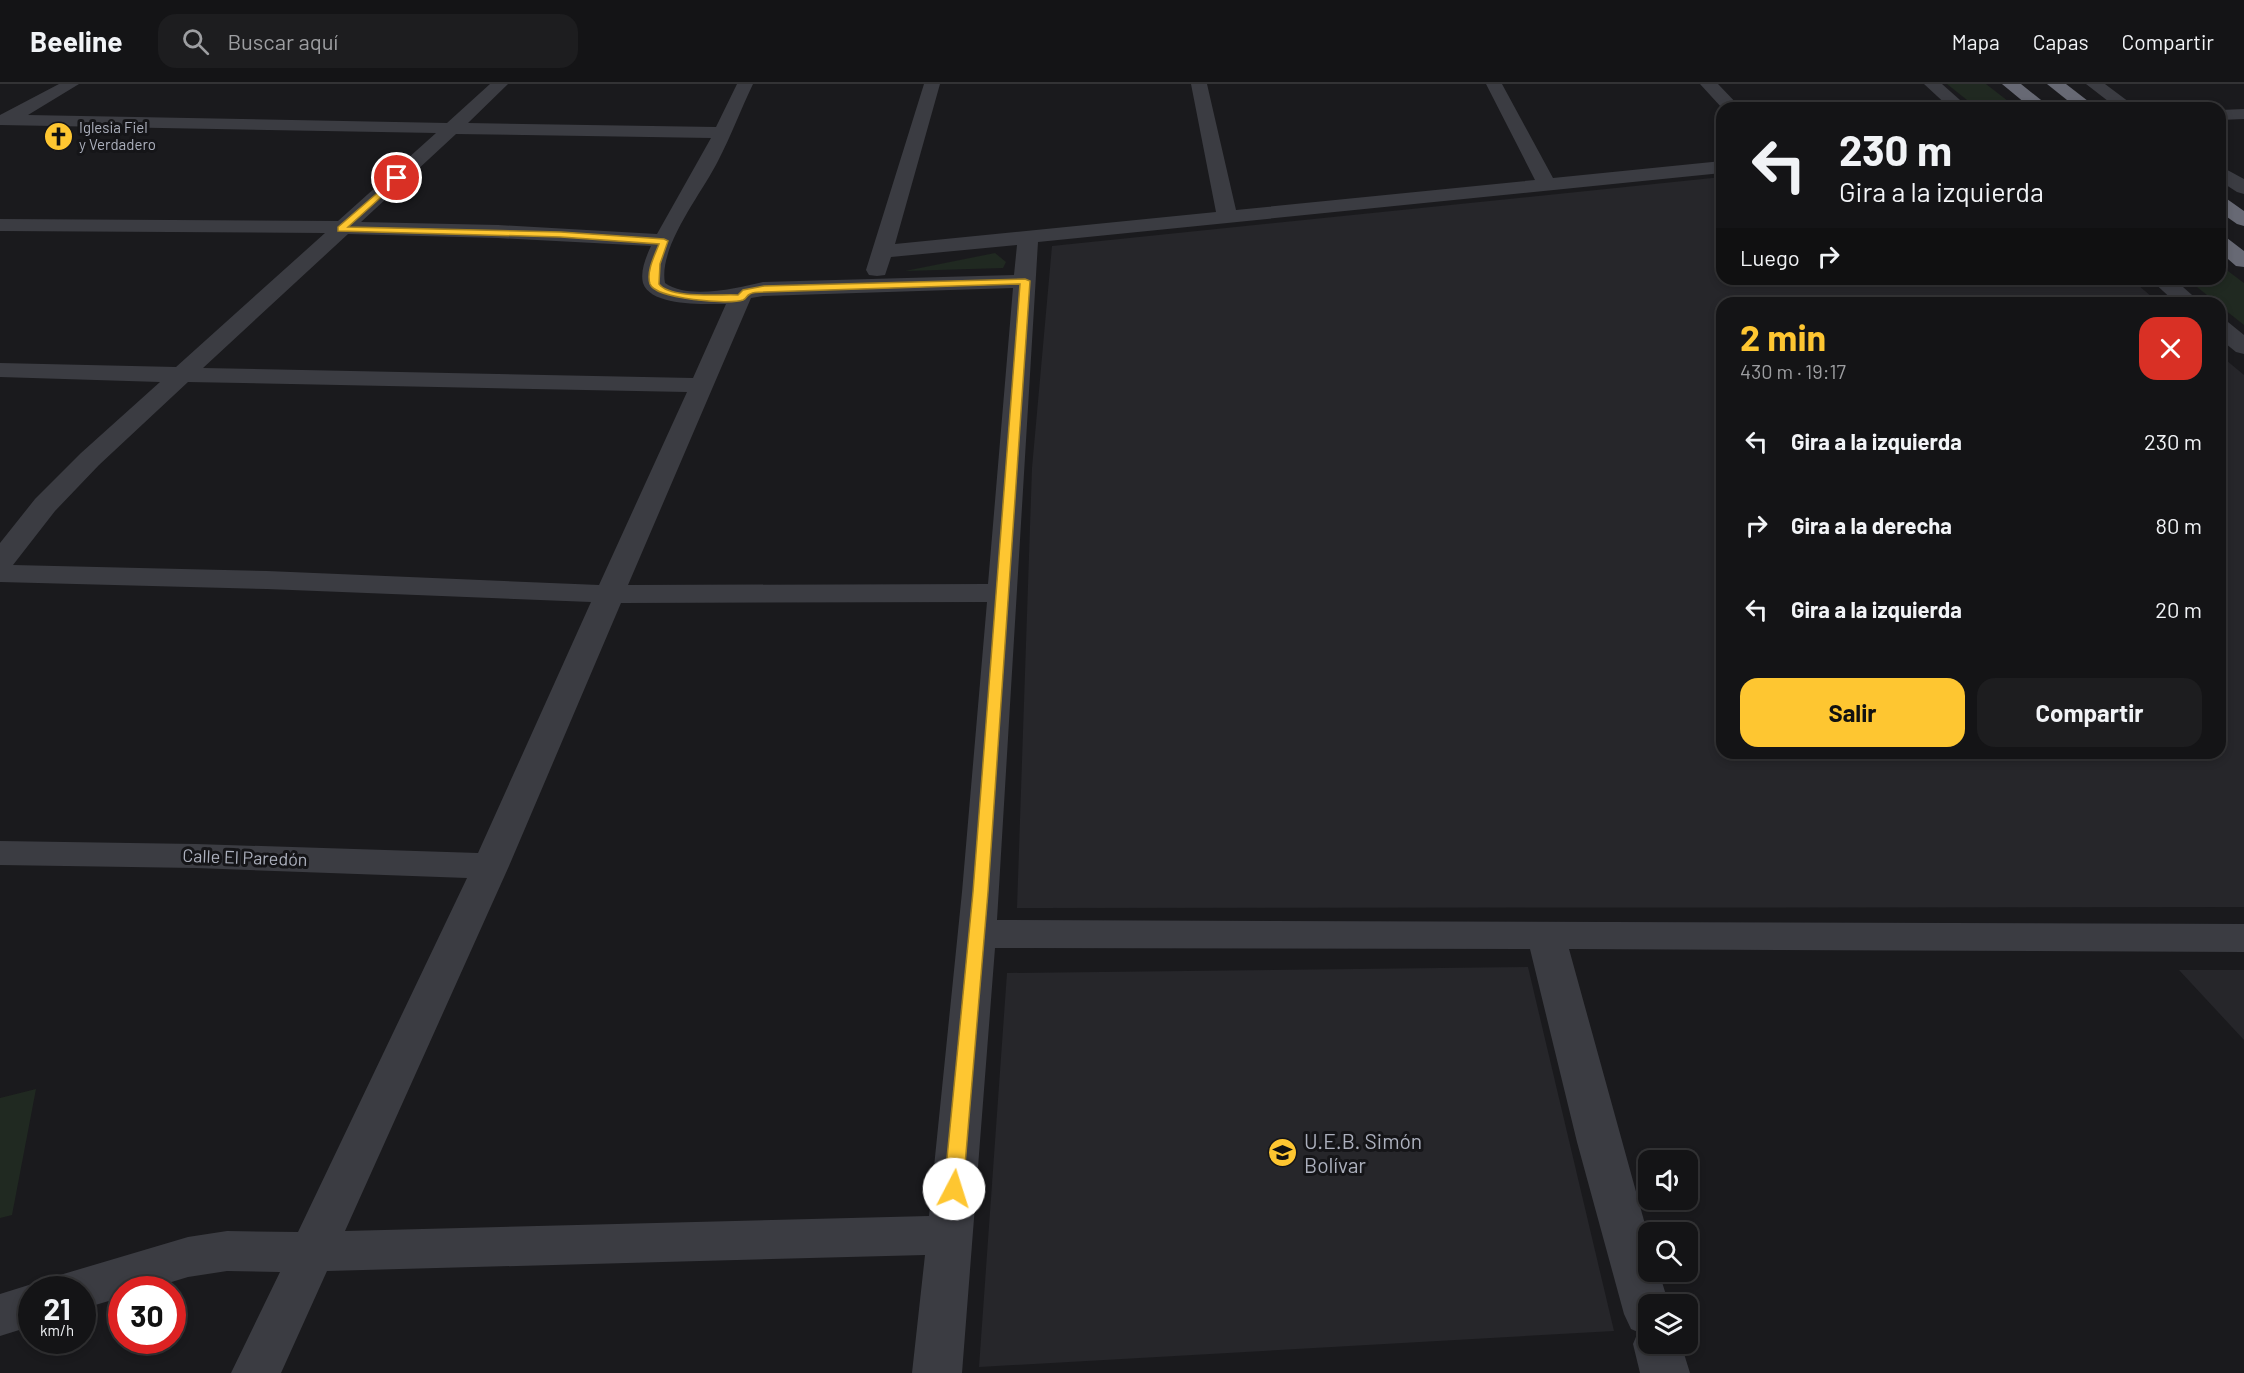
<!DOCTYPE html>
<html lang="es">
<meta charset="utf-8">
<style>
:root{--surface:#141416;--page:#1d1d1f;--text:#f1f3f6;--muted:#9d9ea1;--line:#333335;--accent:#fec631}
body{margin:0;font-family:Barlow,sans-serif;background:var(--page);color:var(--text);height:100vh;display:flex;flex-direction:column;font-size:22px;white-space:nowrap}
*{box-sizing:border-box;margin:0}
p{font-size:20px;color:var(--muted)}
.icon{flex:none;width:33px;height:33px;fill:none;stroke:currentColor;stroke-width:2;stroke-linecap:round;stroke-linejoin:round}
.map{position:relative;flex:1;overflow:hidden}
.sheet{position:absolute;left:1716px;top:213px;width:510px;height:462px;display:flex;flex-direction:column;background:var(--surface);border-radius:18px;box-shadow:0 3px 9px #0003,0 0 0 2px var(--line)}
.sheet>*{flex:none}
.guide{position:absolute;left:1716px;top:18px;width:510px;height:183px;border-radius:18px;box-shadow:0 3px 9px #0003,0 0 0 2px var(--line);background:#141416;color:var(--text);overflow:hidden}
.buttons{position:absolute;left:1638px;top:1066px;display:grid;gap:12px}
.buttons a{display:grid;place-items:center;width:60px;height:60px;border-radius:12px;background:var(--surface);box-shadow:0 3px 9px #0003,0 0 0 2px var(--line);font-size:30px}
.speed{position:absolute;left:18px;top:1192px;display:flex;gap:12px;font-size:30px;font-weight:700;text-align:center}
.speed>*{display:grid;place-content:center;width:78px;height:78px;border-radius:50%;background:var(--surface);box-shadow:0 3px 9px #0003,0 0 0 2px var(--line);line-height:1}
.speed small{font-size:15px;font-weight:400}
.speed .limit{border:9px solid #d22;background:#fff;color:#111}
.pin{position:absolute;display:grid;place-items:center;width:51px;height:51px;color:#fff;margin:-26px;border:3px solid #fff;border-radius:50%;box-shadow:0 2px 6px #0007}
.me{position:absolute;width:66px;margin:-33px;rotate:5deg;stroke-linejoin:round;filter:drop-shadow(0 0 4px #0008)}
.turn{display:flex;align-items:center;gap:21px;height:126px;padding:0 24px;font-size:27px}
.turn .icon{width:78px;height:78px;stroke-width:2.5}
.turn b{display:block;font-size:42px;line-height:51px}
.then{display:flex;align-items:center;height:57px;padding:0 24px;background:#0003;gap:12px;font-size:22px}
.round{display:grid;place-items:center;flex:none;width:63px;height:63px;border-radius:18px;background:var(--page)}
.overview{display:flex;align-items:center;justify-content:space-between;height:102px;padding:0 24px}
h1{font-size:36px;font-weight:700;line-height:45px;color:var(--accent)}
.cta{display:flex;gap:12px;margin-top:auto;padding:12px 24px}
.cta a{flex:1;height:69px;border-radius:18px;background:var(--accent);color:#111;font-size:24px;font-weight:700;line-height:69px;text-align:center}
.cta a+a{background:var(--page);color:var(--text)}
ul{padding:0;list-style:none}
li{display:flex;align-items:center;gap:18px;height:84px;padding:0 24px}
li div{flex:1}
li b{display:block;font-size:22px}
li em{font-style:normal}
header{display:flex;align-items:center;gap:36px;box-sizing:border-box;height:84px;padding:0 30px;background:var(--surface);border-bottom:2px solid var(--line)}
header strong{font-size:28px}
nav{display:flex;gap:33px;margin-inline-start:auto;font-size:21px}
.search{width:420px;height:54px;background:var(--page);display:flex;align-items:center;gap:15px;box-sizing:border-box;padding:0 21px;border-radius:18px;color:var(--muted);font-size:22px}
.map>svg:first-child{display:block}
.built{fill:#26262a}
.green{fill:#202921}
.lines{fill:none;stroke-linecap:round;stroke-linejoin:round}
.minor{fill:#3b3c42;fill-rule:evenodd}
.highway{fill:#676974;fill-rule:evenodd}
.route{fill:#fec631;stroke:#a58120;stroke-width:1.5}
.labels{text-anchor:middle;dominant-baseline:central;stroke-width:6;stroke-linejoin:round;paint-order:stroke}
.far-poi-label{font-size:15px;fill:#acb0bd;stroke:#151518;text-anchor:start}
.street-label{font-size:18px;fill:#acb0bd;stroke:#151518}
.near-poi-label{font-size:21px;fill:#acb0bd;stroke:#151518;text-anchor:start}
</style>
<header>
<strong>Beeline</strong>
<div class="search"><svg class="icon" aria-label="search" viewBox="0 0 24 24"><circle cx="10" cy="10" r="6"/><path d="M15 15l6 6"/></svg>Buscar aquí</div>
<nav><a>Mapa</a><a>Capas</a><a>Compartir</a></nav>
</header>
<div class="map">
<svg width="2244" height="1289" viewBox="0 0 2244 1289">
<rect width="100%" height="100%" fill="#1a1a1d"/>
<path class="built" d="M 1722,93 L 1722,195 L 2131,195 L 2159,219 L 1722,219 L 1722,669 L 2220,669 L 2220,271 L 2244,291 L 2244,823 L 1017,824 L 1032,384 L 1052,162 Z
M 1528,883 L 1614,1247 L 979,1283 L 1007,889 Z
M 2179,886 L 2244,886 L 2244,956 Z"/>
<path class="green" d="M 1947,0 L 1986,0 L 2017,24 L 1977,24 Z
M 995,169 L 1006,178 L 1003,184 L 905,187 Z
M 2220,181 L 2244,199 L 2244,241 L 2220,222 L 2220,219 L 2217,219 L 2187,195 L 2220,195 Z
M 36,1005 L 12,1131 L 0,1134 L 0,1014 Z"/>
<g class="lines">
<path class="minor" d="M 59,0 L 79,0 L 28,31 L 447,39 L 490,0 L 508,0 L 468,39 L 716,43 L 737,0 L 753,0 C 741,25 731,52 718,77 C 702,109 658,163 665,199 C 688,216 738,204 763,198 L 1014,191 L 1017,161 L 891,173 L 885,191 L 877,192 L 869,191 L 866,186 L 924,0 L 940,0 L 895,160 L 1216,128 L 1191,0 L 1207,0 L 1236,126 L 1535,96 L 1486,0 L 1502,0 L 1553,94 L 1722,77 L 1722,89 L 1038,158 L 997,836 L 2244,840 L 2244,868 L 1569,865 L 1648,1151 L 1648,1188 L 1659,1188 L 1669,1221 L 1648,1221 L 1648,1260 L 1681,1260 L 1690,1289 L 1640,1289 L 1633,1260 L 1638,1248 L 1631,1245 L 1624,1230 L 1577,1058 L 1530,865 L 995,864 L 962,1289 L 912,1289 L 925,1171 L 327,1187 L 281,1289 L 231,1289 L 280,1188 L 227,1187 L 188,1193 L 145,1206 L 122,1206 L 122,1213 L 82,1225 L 82,1206 L 53,1206 L 60,1191 L 188,1153 L 227,1147 L 298,1148 L 467,794 L 196,784 L 0,781 L 0,757 L 196,760 L 478,769 L 591,518 L 267,505 L 0,498 L 0,459 L 35,415 L 81,369 L 160,298 L 0,293 L 0,279 L 176,283 L 325,149 L 0,147 L 0,135 L 338,137 L 436,49 L 0,41 L 0,31 ZM 456,50 L 711,54 L 657,150 L 498,141 L 361,138 ZM 348,150 L 498,154 L 651,162 C 646,173 640,187 643,199 C 651,223 706,220 726,220 L 693,294 L 203,284 ZM 1013,204 L 988,500 L 628,501 L 751,214 L 763,212 ZM 188,298 L 687,308 L 599,501 L 267,487 L 13,481 L 55,427 L 99,381 ZM 987,518 L 962,808 L 929,1132 L 345,1147 L 509,782 L 621,519 Z
M 1700,0 L 1718,0 L 1741,24 L 1722,24 Z
M 1924,0 L 1942,0 L 1969,24 L 1950,24 Z
M 2086,0 L 2105,0 L 2137,24 L 2117,24 Z
M 2244,25 L 2244,35 L 2220,36 L 2220,26 Z
M 2220,82 L 2244,95 L 2244,110 L 2237,108 L 2220,97 Z
M 2150,195 L 2174,195 L 2201,219 L 2176,219 Z
M 2220,236 L 2228,238 L 2244,251 L 2244,270 L 2236,268 L 2220,255 Z
M 32,1200 L 48,1206 L 32,1206 L 32,1242 L 0,1252 L 0,1210 Z"/>
<path class="highway" d="M 2002,0 L 2021,0 L 2051,24 L 2031,24 Z
M 2047,0 L 2066,0 L 2097,24 L 2077,24 Z
M 2220,113 L 2227,115 L 2244,127 L 2244,142 L 2237,140 L 2220,128 Z
M 2220,152 L 2227,154 L 2244,167 L 2244,183 L 2236,182 L 2220,168 Z"/>
</g>
<path class="route" d="M 397,92 L 400,93 L 400,96 L 348,143 L 561,148 L 664,155 L 668,157 L 660,180 L 659,200 C 670,215 720,210 738,211 L 743,206 L 764,202 L 1025,195 L 1030,197 L 988,808 L 963,1105 L 960,1110 L 954,1113 L 947,1110 L 944,1105 L 973,808 L 1020,200 L 764,208 C 760,208 753,208 750,210 C 746,212 747,214 743,216 C 730,221 655,215 650,200 C 646,187 655,171 659,160 L 561,153 L 338,147 L 338,143 Z"/>
<defs>
<symbol id="church-disc" viewBox="-11 -11 22 22"><circle r="9.5" fill="#fec631" stroke="#151518"/><path d="M-1.2-6h2.4v3.5h3.3v2.4h-3.3V6h-2.4V-.1h-3.3v-2.4h3.3Z" fill="#111"/></symbol>
<symbol id="school-disc" viewBox="-11 -11 22 22"><circle r="9.5" fill="#fec631" stroke="#151518"/><path d="M0-5L7-2L0 1L-7-2ZM-4 1L0 2.5L4 1V4Q0 6-4 4Z" fill="#111"/></symbol>
</defs>
<g fill-rule="evenodd">
<use href="#church-disc" x="42" y="36" width="33" height="33"/>
<use href="#school-disc" x="1266" y="1052" width="33" height="33"/>
</g>
<g class="labels">
<g class="far-poi-label">
<text x="79" y="43">Iglesia Fiel<tspan x="79" dy="17">y Verdadero</tspan></text>
</g>
<g class="street-label">
<text transform="translate(245 773) rotate(2)">Calle El Paredón</text>
</g>
<g class="near-poi-label">
<text x="1304" y="1056">U.E.B. Simón<tspan x="1304" dy="24">Bolívar</tspan></text>
</g>
</g>
</svg>
<div class="buttons">
<a><svg class="icon" aria-label="sound" viewBox="0 0 24 24"><path d="M4 9h4l5-4v14l-5-4H4zM17 9q2 3 0 6"/></svg></a>
<a><svg class="icon" aria-label="search" viewBox="0 0 24 24"><circle cx="10" cy="10" r="6"/><path d="M15 15l6 6"/></svg></a>
<a><svg class="icon" aria-label="layers" viewBox="0 0 24 24"><path d="M12 4l9 5-9 5-9-5zM3 14l9 5 9-5"/></svg></a>
</div>
<div class="speed"><div>21<small>km/h</small></div><div class="limit">30</div></div>
<div class="pin" style="left:397px;top:94px;background:#d93025"><svg class="icon" aria-label="arrive" viewBox="0 0 24 24"><path d="M6 21V4h12l-3 4 3 4H6"/></svg></div>
<svg class="me" style="left:954px;top:1105px" viewBox="-20 -20 40 40"><circle r="19" fill="#fff"/><path d="M0-13L10 11 0 6-10 11z" fill="#fec631"/></svg>
<div class="guide">
<div class="turn"><svg class="icon" aria-label="left" viewBox="0 0 24 24"><path d="M17 20v-9H6M10 6l-5 5 5 5"/></svg><div><b>230 m</b>Gira a la izquierda</div></div>
<div class="then">Luego<svg class="icon" aria-label="right" viewBox="0 0 24 24"><path d="M7 20v-9h11M14 6l5 5-5 5"/></svg></div>
</div>
<section class="sheet">
<div class="overview"><div><h1>2 min</h1><p>430 m · 19:17</p></div><a class="round" style="background:#d93025;color:#fff"><svg class="icon" aria-label="close" viewBox="0 0 24 24"><path d="M6 6l12 12M18 6L6 18"/></svg></a></div>
<ul>
<li><svg class="icon" aria-label="left" viewBox="0 0 24 24"><path d="M17 20v-9H6M10 6l-5 5 5 5"/></svg><div><b>Gira a la izquierda</b></div><em>230 m</em></li>
<li><svg class="icon" aria-label="right" viewBox="0 0 24 24"><path d="M7 20v-9h11M14 6l5 5-5 5"/></svg><div><b>Gira a la derecha</b></div><em>80 m</em></li>
<li><svg class="icon" aria-label="left" viewBox="0 0 24 24"><path d="M17 20v-9H6M10 6l-5 5 5 5"/></svg><div><b>Gira a la izquierda</b></div><em>20 m</em></li>
</ul>
<div class="cta"><a>Salir</a><a>Compartir</a></div>
</section>
</div>
